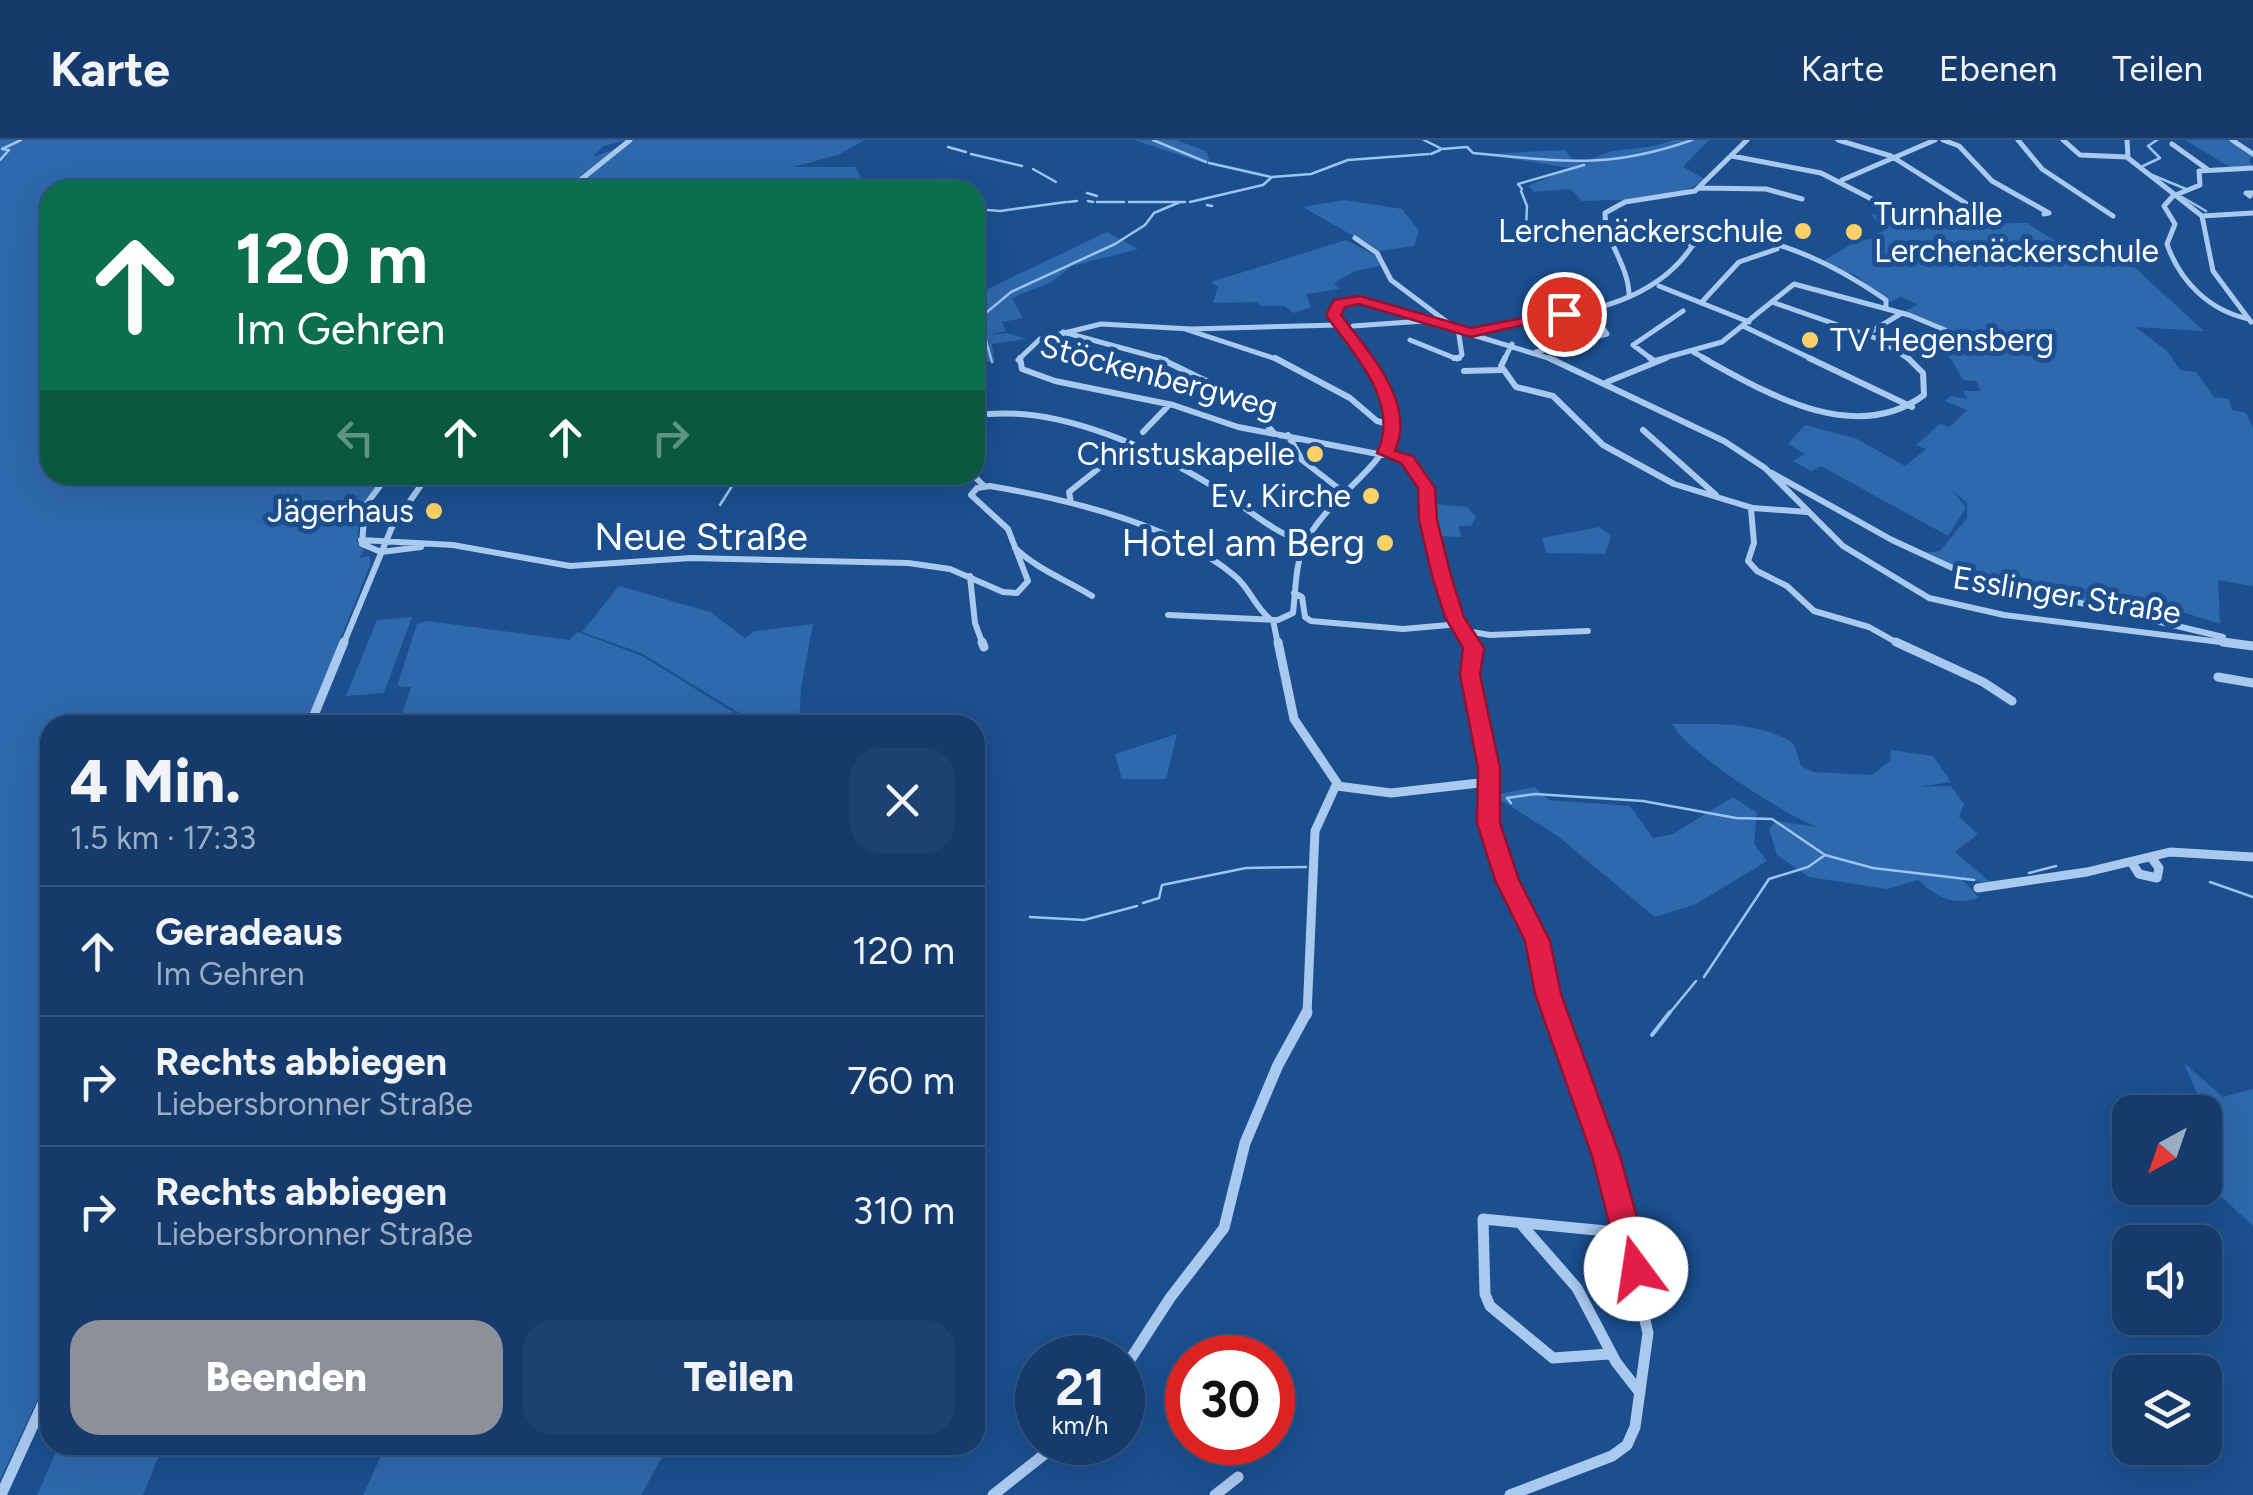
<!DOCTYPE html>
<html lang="de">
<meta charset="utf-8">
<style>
:root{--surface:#143b6b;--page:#1d4271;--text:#f1f3f6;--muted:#9dadc1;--line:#33557e;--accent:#8c9099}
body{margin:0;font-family:Figtree,sans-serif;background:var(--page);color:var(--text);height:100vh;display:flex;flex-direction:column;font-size:38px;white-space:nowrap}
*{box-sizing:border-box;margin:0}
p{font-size:32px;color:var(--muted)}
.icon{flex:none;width:55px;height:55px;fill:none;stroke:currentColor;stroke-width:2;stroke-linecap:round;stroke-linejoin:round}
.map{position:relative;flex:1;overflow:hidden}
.side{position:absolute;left:40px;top:575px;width:945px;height:740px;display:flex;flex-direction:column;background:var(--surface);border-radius:30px;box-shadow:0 10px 40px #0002,0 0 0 2px var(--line)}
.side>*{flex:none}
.hud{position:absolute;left:40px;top:40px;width:945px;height:305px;border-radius:30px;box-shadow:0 10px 40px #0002,0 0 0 2px var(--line);background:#0b6e4f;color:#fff;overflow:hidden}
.needle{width:65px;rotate:220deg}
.fabs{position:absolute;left:2112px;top:955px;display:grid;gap:20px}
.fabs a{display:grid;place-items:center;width:110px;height:110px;border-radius:20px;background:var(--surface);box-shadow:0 10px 40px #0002,0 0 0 2px var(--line);font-size:50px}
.speed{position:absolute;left:1015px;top:1195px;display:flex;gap:20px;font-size:50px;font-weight:700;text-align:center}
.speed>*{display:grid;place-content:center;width:130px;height:130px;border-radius:50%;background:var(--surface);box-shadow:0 10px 40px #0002,0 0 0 2px var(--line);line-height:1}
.speed small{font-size:25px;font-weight:400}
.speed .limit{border:15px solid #d22;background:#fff;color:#111}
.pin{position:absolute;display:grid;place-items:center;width:85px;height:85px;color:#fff;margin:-42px;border:5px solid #fff;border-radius:50%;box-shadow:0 2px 10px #0007}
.me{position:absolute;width:110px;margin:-55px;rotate:346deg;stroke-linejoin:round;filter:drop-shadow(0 0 8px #0008)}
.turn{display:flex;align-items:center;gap:35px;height:210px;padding:0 30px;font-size:45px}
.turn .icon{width:130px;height:130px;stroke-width:2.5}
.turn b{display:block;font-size:70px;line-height:85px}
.lanes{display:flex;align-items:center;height:95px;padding:0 30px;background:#0003;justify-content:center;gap:50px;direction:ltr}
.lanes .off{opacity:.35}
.round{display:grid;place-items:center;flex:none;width:105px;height:105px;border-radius:30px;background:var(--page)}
.summary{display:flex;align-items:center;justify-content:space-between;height:170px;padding:0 30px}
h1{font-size:60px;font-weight:800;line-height:75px}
.cta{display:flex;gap:20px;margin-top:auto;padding:20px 30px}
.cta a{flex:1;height:115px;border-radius:30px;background:var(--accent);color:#fff;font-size:40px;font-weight:800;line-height:115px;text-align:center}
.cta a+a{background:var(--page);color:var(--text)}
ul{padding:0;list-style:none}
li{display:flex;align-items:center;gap:30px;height:130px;padding:0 30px;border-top:2px solid var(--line)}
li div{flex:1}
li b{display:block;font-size:38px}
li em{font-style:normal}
header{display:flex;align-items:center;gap:60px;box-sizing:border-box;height:140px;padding:0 50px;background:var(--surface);border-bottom:2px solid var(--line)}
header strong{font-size:48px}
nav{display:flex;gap:55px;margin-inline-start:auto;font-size:35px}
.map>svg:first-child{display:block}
.green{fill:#2e69ad}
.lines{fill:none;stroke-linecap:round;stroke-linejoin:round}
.stream-far1{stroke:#9cc4f0;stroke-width:2.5}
.stream{stroke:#9cc4f0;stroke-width:4}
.minor-far3{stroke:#a9c9ee;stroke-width:5}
.minor-far2{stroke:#a9c9ee;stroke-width:6}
.minor-far1{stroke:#a9c9ee;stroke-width:9}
.minor{stroke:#a9c9ee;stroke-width:11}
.route{fill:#e11d48;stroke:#92132f;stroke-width:2.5}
.poi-dot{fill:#ffd166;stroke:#1b4f8f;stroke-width:4}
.labels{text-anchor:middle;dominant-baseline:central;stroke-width:10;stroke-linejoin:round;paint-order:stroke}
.far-poi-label{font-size:32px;fill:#fff;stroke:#1b4f8f;text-anchor:end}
.far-street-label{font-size:32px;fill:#fff;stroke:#1b4f8f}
.street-label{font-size:38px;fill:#fff;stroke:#1b4f8f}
.poi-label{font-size:38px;fill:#fff;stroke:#1b4f8f;text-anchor:end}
</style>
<header>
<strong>Karte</strong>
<nav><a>Karte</a><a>Ebenen</a><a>Teilen</a></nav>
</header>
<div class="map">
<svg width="2253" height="1355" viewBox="0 0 2253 1355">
<rect width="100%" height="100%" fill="#1b4f8f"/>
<path class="green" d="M 0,0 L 627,0 L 603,6 L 593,17 L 615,9 L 565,50 L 50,50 L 50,335 L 386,335 L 361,367 L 357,401 L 364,411 L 359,418 L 370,416 L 370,425 L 306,585 L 50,585 L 50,1233 L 0,1340 Z
M 632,0 L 865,0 L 838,15 L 793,27 L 855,27 L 866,47 L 881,50 L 571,50 Z
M 1134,0 L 1176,0 L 1206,11 L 1210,22 L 1273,35 L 1204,23 Z
M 1673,0 L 1709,0 L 1683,27 L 1705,39 C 1673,64 1620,59 1582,61 L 1571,49 L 1534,52 L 1528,46 L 1570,28 L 1484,14 L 1565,10 L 1573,20 C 1591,24 1597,14 1614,11 C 1635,8 1652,8 1673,0 Z
M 2185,0 L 2228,0 L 2253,16 L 2249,21 L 2253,27 L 2230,27 Z
M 1345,60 L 1402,69 L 1419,91 L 1414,106 L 1379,111 L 1303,67 Z
M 1871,74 L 1962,84 L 2027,83 L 2057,102 L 2079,126 L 2133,126 L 2204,191 L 2135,187 L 2167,211 L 2180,230 L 2196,232 L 2214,257 L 2229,259 L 2232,270 L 2246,273 L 2253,288 L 2253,446 L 2218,440 L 2220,484 L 2176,470 L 2176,482 L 1992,442 L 1923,413 L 1940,411 L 1967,378 L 1967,363 L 1953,351 L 1966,368 L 1948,396 L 1821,326 L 1811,331 L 1793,321 L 1805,314 L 1788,304 L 1805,285 L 1857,299 L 1905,326 L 1926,309 L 1916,305 L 1940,284 L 1950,287 L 1967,270 L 1945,261 L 1950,256 L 1968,259 L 1962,251 L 1981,251 L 1976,241 L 1963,240 L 1951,219 L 1940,212 L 1947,207 L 1930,195 L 1944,190 L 1903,172 L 1918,165 L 1901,157 L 1890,162 L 1857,136 L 1821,122 L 1855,102 L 1880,97 L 1877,93 L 1884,91 Z
M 1107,92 L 1138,109 L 1072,126 L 1051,142 L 1012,158 L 1023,178 L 1002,182 L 1006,191 L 988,195 L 1007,193 L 1026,199 L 992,204 L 995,222 L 975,220 L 975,155 Z
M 1346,100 L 1376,116 L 1380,126 L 1355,131 L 1334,143 L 1339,149 L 1306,154 L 1311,167 L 1294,173 L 1284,166 L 1261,166 L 1257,162 L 1213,163 L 1218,147 L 1211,142 Z
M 1435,364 L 1467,367 L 1476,377 L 1471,386 L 1459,386 L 1461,397 L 1436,396 Z
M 1600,387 L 1611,396 L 1605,414 L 1546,413 L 1542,398 Z
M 619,446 L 710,472 L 745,498 L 755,491 L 813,484 L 801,548 L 799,585 L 759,585 L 641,513 L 582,492 Z
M 412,477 L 384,553 L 346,556 L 377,480 Z
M 427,481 L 569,500 L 578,492 L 642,516 L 754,585 L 391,585 L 402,574 L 411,547 L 397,546 L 417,484 Z
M 1672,584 C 1711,584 1761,581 1794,604 L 1801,626 L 1813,632 L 1872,635 L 1890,621 L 1891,610 L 1933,616 L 1951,642 L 1917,647 L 1951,646 L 1964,664 L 1959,677 L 1978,694 L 1955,712 L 1991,743 L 1963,740 L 1979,758 C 1953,766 1938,758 1918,740 L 1887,749 L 1809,737 L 1777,715 L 1769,689 L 1776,681 L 1818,687 C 1786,676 1688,613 1672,584 Z
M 1177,594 L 1166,639 L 1122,639 L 1115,614 Z
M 1535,647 L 1549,660 L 1630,666 L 1653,698 L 1673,694 L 1733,657 L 1757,673 L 1754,704 L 1767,721 L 1696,764 L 1655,777 L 1559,697 L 1493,655 Z
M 2184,923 L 2223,957 L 2253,949 L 2253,1086 L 2210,1046 L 2205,972 Z
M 59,1305 L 163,1305 L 143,1355 L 37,1355 Z
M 386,1305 L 669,1305 L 641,1355 L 363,1355 Z"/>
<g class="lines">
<path class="stream-far1" d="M 1153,0 L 1206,22
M 1424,0 L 1442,9 L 1467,7 L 1473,13 C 1560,21 1607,30 1692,0
M 948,7 L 966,12
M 971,14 L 1022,26
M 1431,14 L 1440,10
M 0,20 L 9,10 L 2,9 L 21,0
M 1209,23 L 1271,37
M 2143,26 L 2160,18 L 2148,6 L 2157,0
M 1033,29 L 1056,42
M 2152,35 L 2186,49
M 1522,49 L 1518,44 L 1584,25
M 1521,51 L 1527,66 L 1526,89
M 1087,53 L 1097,56
M 2182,57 L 2206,71
M 1088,61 L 1093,62
M 1068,62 L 1077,61
M 1097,62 L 1124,62
M 1129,62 L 1169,62
M 1171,62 L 1185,62
M 1190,62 L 1263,45 L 1272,37 L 1311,34 L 1348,20 L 1429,14
M 1207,65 L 1212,66
M 975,69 L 1000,71 L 1066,62
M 975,182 L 1011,152 L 1115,104 L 1145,85 L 1154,73 L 1180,62
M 985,197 L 992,222
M 720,365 L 739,335
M 1511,663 L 1507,658 L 1535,654 L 1643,661 L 1736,678 L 1772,679 L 1825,715 L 1873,728 L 1974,740
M 2029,733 L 2056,726
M 2210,742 L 2253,757
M 1143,763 L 1159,758 L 1162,745 L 1246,728 L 1306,727
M 1030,777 L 1084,780 L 1137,766
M 1704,837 L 1769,739 L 1808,727 L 1825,715
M 1668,875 L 1696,841"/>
<path class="stream" d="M 1652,895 L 1670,872"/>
<path class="minor-far3" d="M 1838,0 L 1891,16 L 1983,74
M 1943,0 L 1959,6 L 1992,41 L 2049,73 L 2044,74
M 2018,0 L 2042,29 L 2113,76
M 2063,0 L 2080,15 L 2127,17
M 2127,0 L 2128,18 L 2202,76 L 2213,131 L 2251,182
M 2232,0 L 2253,14
M 2172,4 L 2207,29
M 1732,16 L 1821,33 L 1895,71
M 1842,40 L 1935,0
M 1699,48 L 1766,49 L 1802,59
M 568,50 L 630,0
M 2250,56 L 2246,53 L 2253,53
M 2202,76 L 2253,73
M 1355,98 L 1377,113 L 1391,140 L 1455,188
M 1694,105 L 1658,96 L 1696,100
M 1659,146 L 1749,182
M 1629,154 C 1628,124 1605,102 1605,73 L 1625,62 L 1695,51 L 1747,0
M 1772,162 L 1878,199 L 1910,220
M 1701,163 L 1739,122 L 1777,109
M 2249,179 C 2210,171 2180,142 2167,104 L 2175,84 L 2164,66 L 2173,56 L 2200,45 L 2199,31 L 2253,28
M 1353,186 L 1424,181
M 1743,186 L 1814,220
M 1185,189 L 1279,220
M 1473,191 C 1552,175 1651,176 1696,100 C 1760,85 1834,124 1886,160 L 1886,168
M 1063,192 L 1166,220
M 1867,194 L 1902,173
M 1410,200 L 1457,219 L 1462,215 L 1458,189
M 1536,212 L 1607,194 L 1589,168
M 1693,212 L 1708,220
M 1018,220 L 1040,199 L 1101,184 L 1191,189 L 1338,185
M 1366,220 L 1334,176 L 1339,163 L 1358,160 L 1555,220
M 1504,220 L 1512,204
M 1653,220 L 1633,205 L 1683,171
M 1657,220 L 1722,202 L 1794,144 L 1909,175 L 1945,190"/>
<path class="minor-far2" d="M 1020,218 L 1022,229 L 1055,241 L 1173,265 L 1238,287 L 1383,315
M 1159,218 L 1245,260 L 1273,292
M 1275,218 L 1350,258 L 1377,281 L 1392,285
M 1454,218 L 1459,218
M 1505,218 L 1501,226 L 1516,247 L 1553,256 L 1603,305 L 1674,344 L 1753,368 L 1807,372
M 1549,218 L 1724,301 L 1765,328 L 1843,406 L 1929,458 L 2004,475 L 2244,505
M 1650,218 L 1654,221
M 1703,218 C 1768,254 1855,306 1924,255 L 1923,233 L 1908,218
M 1809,218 L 1912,267
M 1464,231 L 1502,230
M 1607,242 L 1666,218
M 989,274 C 1063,268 1151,308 1214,347 C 1245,366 1270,391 1305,403
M 1643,290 L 1716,355
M 1143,292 L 1169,265
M 1288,295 L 1302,320 L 1342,351
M 1385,313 L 1408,320 C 1428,351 1423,360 1431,394 C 1440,433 1451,469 1471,505
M 1772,333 L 1892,400 L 1972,437 L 2223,497
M 388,335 L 365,366 L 362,404 L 381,412 L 421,407
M 973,335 L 984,346
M 1071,363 L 1069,352 L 1128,305
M 1751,369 L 1754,403 L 1748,421 L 1757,431 L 1787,446 L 1814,471 L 1869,487 L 1901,505
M 361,400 L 453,405 L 570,426 L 691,418 L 908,423 L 950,429 L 1003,452 L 1017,453 L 1028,441 L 1008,389 L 971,355 L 977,348 L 990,346 C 1066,359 1176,385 1236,437 C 1250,449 1255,467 1270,479
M 1015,408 C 1038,430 1065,439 1092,456
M 970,436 L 975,483 L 983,505
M 1294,453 L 1302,457 L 1305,477 L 1311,481 L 1403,489 L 1460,484
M 1168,475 L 1278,480 L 1293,473 C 1296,448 1295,419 1308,397 C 1354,324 1434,313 1364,218
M 1273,480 L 1278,505
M 1466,491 L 1490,495 L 1588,491
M 343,505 L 392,387 L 428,335"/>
<path class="minor-far1" d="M 982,502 L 984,507
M 1278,502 L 1294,579 L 1337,643 L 1315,691 L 1307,875
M 1470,502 L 1470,535 L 1489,627 L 1490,688 L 1507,740 L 1536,798 L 1556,875
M 1896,502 L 1983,542 L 2012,561
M 2223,502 L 2253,506
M 2218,537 L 2253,543
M 310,585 L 344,502
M 1337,646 L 1391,653 L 1488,642
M 2132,723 L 2139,734 L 2157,738 L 2159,728 L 2151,717
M 1978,748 L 2087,732 L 2170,712 L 2253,717"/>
<path class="minor" d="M 1521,1084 L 1577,1148 L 1616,1222 L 1640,1253
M 1609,1214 L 1553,1218 L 1490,1166 L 1485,1154 L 1483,1079 L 1627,1093
M 1122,1232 L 1170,1158 L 1224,1088 L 1245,1003 L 1278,925 L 1307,872
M 1,1355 L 50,1248
M 993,1355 L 1060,1302
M 1215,1355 L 1238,1337
M 1510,1355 L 1612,1316 L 1627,1305 L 1635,1287 L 1648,1193 L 1606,1016 L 1555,872"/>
</g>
<path class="route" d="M 1360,156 L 1471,188 L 1564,170 L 1571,174 L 1471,197 L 1359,164 L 1345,167 L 1341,175 C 1368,212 1417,262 1395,311 L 1413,316 L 1435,348 L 1437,380 L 1451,436 L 1464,477 L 1484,508 L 1480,535 L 1500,628 L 1500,683 L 1519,740 L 1550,801 L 1561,854 L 1620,1016 L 1651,1129 L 1646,1140 L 1636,1144 L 1625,1140 L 1621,1129 L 1592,1016 L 1535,854 L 1525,801 L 1495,740 L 1477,683 L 1478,628 L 1460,535 L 1463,508 L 1445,477 L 1432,436 L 1419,380 L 1418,348 L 1401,323 L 1377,313 C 1401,262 1354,215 1326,175 L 1334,160 Z"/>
<g class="poi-dot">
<circle cx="1803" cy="91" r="10"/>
<circle cx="1854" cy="92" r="10"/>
<circle cx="1810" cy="200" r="10"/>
<circle cx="1315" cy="314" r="10"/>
<circle cx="1371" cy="356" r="10"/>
<circle cx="434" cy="371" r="10"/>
<circle cx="1385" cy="403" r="10"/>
</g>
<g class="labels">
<g class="far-poi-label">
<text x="1874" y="74" text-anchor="start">Turnhalle<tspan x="1874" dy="37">Lerchenäckerschule</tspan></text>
<text x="1783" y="91">Lerchenäckerschule</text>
<text x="1830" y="200" text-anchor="start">TV Hegensberg</text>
<text x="1295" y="314">Christuskapelle</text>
<text x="1351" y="356">Ev. Kirche</text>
<text x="414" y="371">Jägerhaus</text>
</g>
<g class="far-street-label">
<text transform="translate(1159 236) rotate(15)">Stöckenbergweg</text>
<text transform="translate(2067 455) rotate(9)">Esslinger Straße</text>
</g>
<g class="street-label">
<text x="701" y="397">Neue Straße</text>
</g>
<g class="poi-label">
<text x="1365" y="403">Hotel am Berg</text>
</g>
</g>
</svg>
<div class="fabs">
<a><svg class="needle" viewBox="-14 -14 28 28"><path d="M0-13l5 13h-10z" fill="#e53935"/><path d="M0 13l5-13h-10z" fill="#9dadc1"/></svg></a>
<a><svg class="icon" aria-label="sound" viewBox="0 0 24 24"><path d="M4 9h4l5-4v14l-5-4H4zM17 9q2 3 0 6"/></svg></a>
<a><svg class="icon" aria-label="layers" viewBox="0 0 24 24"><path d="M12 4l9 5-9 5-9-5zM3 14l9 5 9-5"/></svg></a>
</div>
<div class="speed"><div>21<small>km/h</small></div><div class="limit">30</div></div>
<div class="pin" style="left:1564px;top:174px;background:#d93025"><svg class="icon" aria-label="arrive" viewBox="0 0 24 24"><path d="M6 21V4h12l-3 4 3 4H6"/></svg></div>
<svg class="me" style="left:1636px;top:1129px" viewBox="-20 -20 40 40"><circle r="19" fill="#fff"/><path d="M0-13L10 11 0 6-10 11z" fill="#e11d48"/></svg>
<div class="hud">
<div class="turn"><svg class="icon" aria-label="ahead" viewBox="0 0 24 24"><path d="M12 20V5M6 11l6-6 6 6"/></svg><div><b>120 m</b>Im Gehren</div></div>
<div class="lanes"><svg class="icon off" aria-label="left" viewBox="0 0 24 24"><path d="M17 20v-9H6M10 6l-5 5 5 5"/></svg><svg class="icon" aria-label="ahead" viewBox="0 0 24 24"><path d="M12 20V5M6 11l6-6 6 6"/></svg><svg class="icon" aria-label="ahead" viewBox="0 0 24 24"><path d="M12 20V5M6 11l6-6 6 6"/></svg><svg class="icon off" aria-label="right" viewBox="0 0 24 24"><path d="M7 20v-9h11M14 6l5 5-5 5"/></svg></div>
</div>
<section class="side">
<div class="summary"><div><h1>4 Min.</h1><p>1.5 km · 17:33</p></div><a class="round"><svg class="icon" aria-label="close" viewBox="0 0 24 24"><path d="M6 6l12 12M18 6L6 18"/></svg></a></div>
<ul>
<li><svg class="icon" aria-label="ahead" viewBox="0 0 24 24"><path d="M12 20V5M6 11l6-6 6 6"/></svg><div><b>Geradeaus</b><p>Im Gehren</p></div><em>120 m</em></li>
<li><svg class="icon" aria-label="right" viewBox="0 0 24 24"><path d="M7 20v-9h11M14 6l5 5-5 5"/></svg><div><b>Rechts abbiegen</b><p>Liebersbronner Straße</p></div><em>760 m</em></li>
<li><svg class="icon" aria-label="right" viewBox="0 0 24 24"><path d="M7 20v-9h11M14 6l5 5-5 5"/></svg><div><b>Rechts abbiegen</b><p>Liebersbronner Straße</p></div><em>310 m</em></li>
</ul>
<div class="cta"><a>Beenden</a><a>Teilen</a></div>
</section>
</div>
